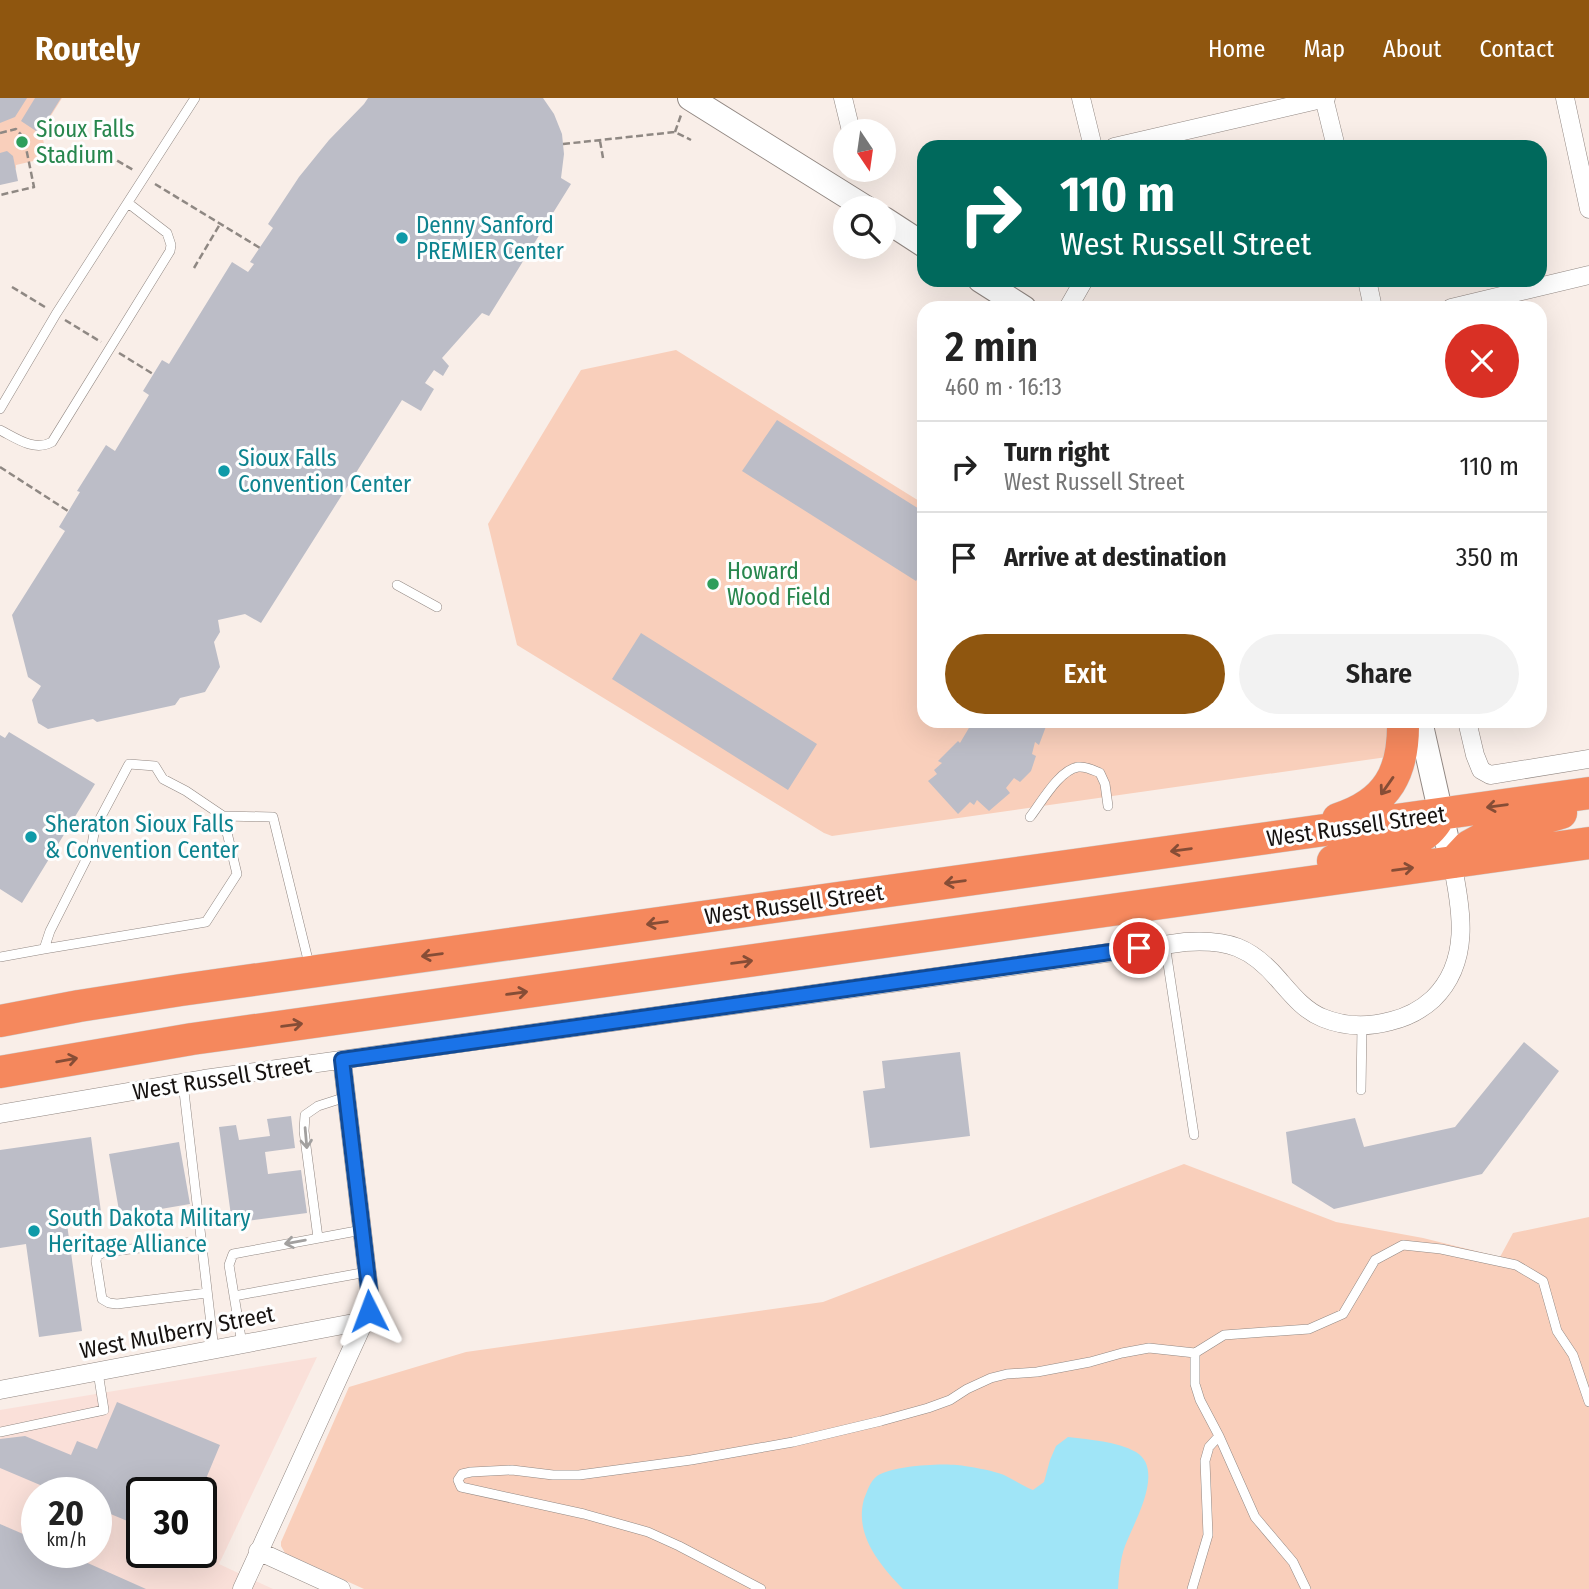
<!DOCTYPE html>
<meta charset="utf-8">
<style>
:root{--surface:#fff;--page:#f2f2f2;--text:#222;--muted:#767676;--line:#e0e0e0;--accent:#8f560f}
body{margin:0;font-family:"Fira Sans Condensed",sans-serif;background:var(--page);color:var(--text);height:100vh;display:flex;flex-direction:column;font-size:26px;white-space:nowrap}
*{box-sizing:border-box;margin:0}
p{font-size:23px;color:var(--muted)}
.icon{flex:none;width:38px;height:38px;fill:none;stroke:currentColor;stroke-width:2;stroke-linecap:round;stroke-linejoin:round}
.map{position:relative;flex:1;overflow:hidden}
.side{position:absolute;left:917px;top:203px;width:630px;height:427px;display:flex;flex-direction:column;background:var(--surface);border-radius:21px;box-shadow:0 7px 28px #0002}
.side>*{flex:none}
.top-card{position:absolute;left:917px;top:42px;width:630px;height:147px;border-radius:21px;box-shadow:0 7px 28px #0002;background:#00695c;color:#fff;overflow:hidden}
.needle{width:46px;rotate:167deg}
.tools{position:absolute;left:833px;top:21px;display:grid;gap:14px}
.tools a{display:grid;place-items:center;width:63px;height:63px;border-radius:50%;background:var(--surface);box-shadow:0 7px 28px #0002;font-size:35px}
.speed{position:absolute;left:21px;top:1379px;display:flex;gap:14px;font-size:35px;font-weight:700;text-align:center}
.speed>*{display:grid;place-content:center;width:91px;height:91px;border-radius:50%;background:var(--surface);box-shadow:0 7px 28px #0002;line-height:1}
.speed small{font-size:18px;font-weight:400}
.speed .limit{border:4px solid #111;border-radius:10px;background:#fff;color:#111}
.pin{position:absolute;display:grid;place-items:center;width:60px;height:60px;color:#fff;margin:-30px;border:4px solid #fff;border-radius:50%;box-shadow:0 2px 7px #0007}
.me{position:absolute;width:77px;margin:-38px;rotate:357deg;stroke-linejoin:round;filter:drop-shadow(0 0 5px #0008)}
.turn{display:flex;align-items:center;gap:24px;height:147px;padding:0 28px;font-size:32px}
.turn .icon{width:91px;height:91px;stroke-width:2.5}
.turn b{display:block;font-size:49px;line-height:60px}
.round{display:grid;place-items:center;flex:none;width:74px;height:74px;border-radius:37px;background:var(--page)}
.headline{display:flex;align-items:center;justify-content:space-between;height:119px;padding:0 28px}
h1{font-size:42px;font-weight:600;line-height:52px}
.primary-button{display:flex;gap:14px;margin-top:auto;padding:14px 28px}
.primary-button a{flex:1;height:80px;border-radius:42px;background:var(--accent);color:#fff;font-size:28px;font-weight:600;line-height:80px;text-align:center}
.primary-button a+a{background:var(--page);color:var(--text)}
ul{padding:0;list-style:none}
li{display:flex;align-items:center;gap:21px;height:91px;padding:0 28px;border-top:2px solid var(--line)}
li div{flex:1}
li b{display:block;font-size:26px}
li em{font-style:normal}
header{display:flex;align-items:center;gap:42px;box-sizing:border-box;height:98px;padding:0 35px;background:var(--accent);color:#fff}
header strong{font-size:33px}
nav{display:flex;gap:38px;margin-inline-start:auto;font-size:24px}
.map>svg:first-child{display:block}
.industrial{fill:#fae0d9;fill-rule:evenodd}
.green{fill:#f9cfbb}
.water{fill:#a0e5f7}
.building{fill:#bcbdc7}
.lines{fill:none;stroke-linecap:round;stroke-linejoin:round}
.lane-casing{stroke:#928883;stroke-width:10}
.street-casing{stroke:#928883;stroke-width:19}
.secondary-casing{stroke:#928883;stroke-width:26}
.highway-casing{stroke:#d0d0cf;stroke-width:33}
.path{stroke:#8f8883;stroke-width:2.5;stroke-dasharray:7 3.5;stroke-linecap:butt}
.lane{stroke:#fff;stroke-width:9}
.street{stroke:#fff;stroke-width:18}
.secondary{stroke:#fff;stroke-width:24}
.highway{stroke:#f5885d;stroke-width:32}
.oneway{stroke:#864d36}
.oneway2{stroke:#a2a09f}
.route-casing{stroke:#114b97;stroke-width:18}
.route{stroke:#1a73e8;stroke-width:12}
.leisure-dot{fill:#2e9e5b;stroke:#fefefe;stroke-width:2.5}
.culture-dot{fill:#0f9aa8;stroke:#fefefe;stroke-width:2.5}
.labels{text-anchor:middle;dominant-baseline:central;stroke-width:6;stroke-linejoin:round;paint-order:stroke}
.leisure-label{font-size:23px;fill:#27864d;stroke:#fefefe;text-anchor:start}
.culture-label{font-size:23px;fill:#0d838f;stroke:#fefefe;text-anchor:start}
.street-label{font-size:23px;fill:#161210;stroke:#fefefe}
</style>
<header>
<strong>Routely</strong>
<nav><a>Home</a><a>Map</a><a>About</a><a>Contact</a></nav>
</header>
<div class="map">
<svg width="1589" height="1491" viewBox="0 0 1589 1491">
<rect width="100%" height="100%" fill="#f9eee8"/>
<path class="industrial" d="M 317,1259 L 219,1466 L 273,1491 L 0,1491 L 0,1312 ZM 37,1395 L 96,1395 L 96,1454 L 37,1454 ZM 142,1395 L 201,1395 L 201,1454 L 142,1454 Z"/>
<path class="green" d="M 0,0 L 62,0 L 40,35 L 42,37 L 45,50 L 39,52 L 42,61 L 16,67 L 16,70 L 0,87 Z
M 676,252 L 924,406 L 924,623 L 1385,623 L 1394,658 L 832,738 L 824,735 L 517,547 L 488,426 L 581,272 Z
M 1184,1066 L 1336,1124 L 1423,1140 L 1500,1159 L 1513,1135 L 1589,1119 L 1589,1491 L 364,1491 L 285,1455 L 281,1448 L 281,1444 L 349,1289 L 466,1254 L 823,1204 Z"/>
<path class="water" d="M 1068,1339 C 1091,1342 1116,1343 1136,1354 C 1166,1372 1133,1426 1125,1448 C 1120,1461 1119,1478 1118,1491 L 903,1491 C 880,1467 854,1437 864,1401 C 867,1394 870,1383 877,1378 C 892,1368 938,1365 957,1367 C 968,1368 995,1373 1004,1377 C 1014,1382 1023,1388 1033,1392 L 1044,1384 L 1050,1362 L 1056,1348 Z"/>
<path class="building" d="M 0,0 L 27,0 L 15,19 L 0,25 Z
M 35,0 L 61,0 L 39,35 L 21,23 Z
M 368,0 L 543,0 L 554,16 L 562,36 L 564,56 L 561,80 L 571,86 L 489,218 L 482,215 L 442,260 L 449,268 L 443,278 L 434,272 L 425,285 L 434,291 L 421,313 L 402,302 L 261,525 L 245,516 L 218,522 L 220,534 L 214,544 L 220,569 L 205,594 L 180,600 L 175,607 L 97,624 L 93,621 L 48,631 L 38,625 L 32,602 L 41,588 L 28,579 L 12,517 L 65,433 L 59,429 L 80,394 L 77,393 L 106,347 L 115,353 L 149,297 L 143,293 L 162,262 L 169,266 L 232,164 L 248,174 L 254,166 L 250,164 L 273,130 L 268,126 L 299,79 L 329,42 L 364,6 Z
M 7,53 L 13,58 L 18,83 L 0,87 L 0,55 Z
M 777,322 L 924,414 L 924,470 L 916,483 L 742,373 Z
M 641,535 L 817,646 L 788,692 L 612,581 Z
M 973,623 L 1048,623 L 1039,647 L 1035,644 L 1032,656 L 1036,658 L 1031,673 L 1020,684 L 1014,680 L 1006,690 L 1010,695 L 989,713 L 977,702 L 974,707 L 970,704 L 958,716 L 928,683 L 937,676 L 934,672 L 942,665 L 938,663 L 958,643 L 960,645 Z
M 9,634 L 95,686 L 22,805 L 0,791 L 0,637 L 5,640 Z
M 1524,944 L 1559,973 L 1482,1076 L 1334,1111 L 1292,1085 L 1286,1034 L 1355,1020 L 1364,1049 L 1455,1029 Z
M 960,954 L 970,1038 L 870,1050 L 863,993 L 885,990 L 882,963 Z
M 291,1018 L 295,1050 L 265,1054 L 268,1076 L 301,1072 L 307,1115 L 232,1125 L 219,1029 L 236,1027 L 239,1042 L 270,1038 L 267,1021 Z
M 91,1039 L 101,1114 L 66,1119 L 82,1233 L 39,1239 L 26,1146 L 0,1150 L 0,1052 Z
M 179,1044 L 190,1106 L 120,1118 L 109,1056 Z
M 117,1304 L 220,1347 L 200,1395 L 142,1395 L 142,1429 L 96,1410 L 96,1395 L 59,1395 L 0,1370 L 0,1341 L 25,1338 L 71,1357 L 77,1343 L 97,1351 Z
M 0,1426 L 37,1442 L 37,1454 L 63,1454 L 146,1491 L 0,1491 Z"/>
<g class="lines">
<defs>
<path id="lane" d="M 0,311 L 56,216 L 195,0
M 0,332 C 16,340 34,354 52,344 L 170,153 L 171,147 L 167,135 L 128,105
M 397,487 L 437,509
M 223,718 L 273,719 L 310,870
M 1030,719 C 1041,705 1059,672 1078,669 C 1086,668 1093,672 1100,675 L 1105,686 L 1108,708
M 1165,846 L 1194,1037
M 0,859 L 44,851 L 50,833 L 91,752 L 95,730 L 129,666 L 155,668 L 163,681 L 186,693 L 223,718 L 237,776 L 206,824 L 44,851
M 183,985 L 214,1252
M 1361,992 L 1362,928
M 318,1140 L 304,1033 L 305,1017 L 318,1008 L 346,999
M 202,1143 L 104,1154 L 97,1158 L 96,1163 L 102,1201 L 109,1205 L 117,1206 L 207,1195
M 234,1198 L 367,1174
M 242,1246 L 229,1167 L 233,1156 L 362,1132
M 0,1334 L 104,1312 L 98,1274
M 761,1491 L 679,1448 L 648,1434 L 584,1416 L 461,1389 L 458,1382 L 462,1376 L 471,1374 L 512,1372 L 553,1377 L 579,1377 L 691,1362 L 793,1344 L 881,1323 L 928,1310 L 950,1302 L 967,1291 L 991,1280 L 1007,1276 L 1037,1274 L 1090,1264 L 1122,1255 L 1149,1250 L 1195,1255
M 1192,1491 L 1208,1437 L 1205,1363 L 1209,1349 L 1219,1338
M 1306,1491 L 1293,1464 L 1255,1419 L 1219,1338 L 1200,1302 L 1195,1286 L 1195,1255 L 1224,1237 L 1309,1231 L 1343,1216 L 1375,1162 L 1403,1147 L 1441,1151 L 1516,1167 L 1543,1183 L 1557,1233 L 1573,1257 L 1589,1304"/>
<path id="street" d="M 843,0 L 851,33
M 1081,0 L 1093,49
M 1324,0 L 1336,49
M 1565,0 L 1589,111
M 1114,49 L 1326,0
M 1367,182 L 1373,210
M 1068,210 L 1084,182
M 1451,210 L 1589,177
M 1467,623 L 1475,657 L 1481,672 L 1490,677 L 1589,661
M 0,1016 L 204,981 L 1185,844 C 1228,841 1251,849 1279,882 C 1292,897 1305,913 1323,920 C 1345,929 1369,929 1391,923 C 1408,919 1421,912 1433,901 C 1471,864 1462,812 1452,765
M 0,1292 L 364,1223
M 258,1453 L 341,1491
M 242,1491 L 369,1213 L 370,1199 L 342,962"/>
<path id="secondary" d="M 690,0 L 866,110
M 884,121 L 924,147
M 980,182 L 1024,210
M 1420,623 L 1452,765"/>
<path id="highway" d="M 1338,721 C 1388,705 1404,674 1403,623
M 1333,763 C 1356,757 1405,750 1423,737 C 1431,732 1436,724 1441,716
M 1454,764 L 1469,748 L 1493,735 L 1561,715
M 0,923 L 79,908 L 181,892 L 1589,695
M 0,974 L 192,941 L 1589,745"/>
</defs>
<use href="#lane" class="lane-casing"/>
<use href="#street" class="street-casing"/>
<use href="#secondary" class="secondary-casing"/>
<use href="#highway" class="highway-casing"/>
<path class="path" d="M 675,34 L 681,17
M 0,35 L 16,31 L 24,40 L 34,89 L 0,97
M 600,43 L 603,60
M 563,46 L 675,34 L 691,42
M 99,52 L 135,73
M 155,86 L 260,150
M 194,170 L 220,126
M 12,189 L 45,209
M 65,222 L 101,244
M 119,255 L 153,276
M 0,369 L 68,413"/>
<use href="#lane" class="lane"/>
<use href="#street" class="street"/>
<use href="#secondary" class="secondary"/>
<use href="#highway" class="highway"/>
</g>
<defs><path id="oneway-shaft" d="M-6 0H5M1.5-3L5.5 0L1.5 3" fill="none" stroke-width="1.6" stroke-linecap="round" stroke-linejoin="round" transform="scale(1.75)"/></defs>
<g class="oneway">
<use href="#oneway-shaft" transform="translate(1387 688) rotate(125)"/>
<use href="#oneway-shaft" transform="translate(1497 708) rotate(172)"/>
<use href="#oneway-shaft" transform="translate(1181 752) rotate(172)"/>
<use href="#oneway-shaft" transform="translate(1403 771) rotate(-8)"/>
<use href="#oneway-shaft" transform="translate(955 784) rotate(172)"/>
<use href="#oneway-shaft" transform="translate(657 825) rotate(172)"/>
<use href="#oneway-shaft" transform="translate(432 857) rotate(172)"/>
<use href="#oneway-shaft" transform="translate(742 864) rotate(-8)"/>
<use href="#oneway-shaft" transform="translate(517 895) rotate(-8)"/>
<use href="#oneway-shaft" transform="translate(292 927) rotate(-8)"/>
<use href="#oneway-shaft" transform="translate(67 962) rotate(-10)"/>
</g>
<g class="oneway2">
<use href="#oneway-shaft" transform="translate(306 1040) rotate(85)"/>
<use href="#oneway-shaft" transform="translate(295 1144) rotate(170)"/>
</g>
<g class="lines">
<defs>
<path id="route" d="M 369,1213 L 370,1199 L 342,962 L 1139,850"/>
</defs>
<use href="#route" class="route-casing"/>
<use href="#route" class="route"/>
</g>
<g class="leisure-dot">
<circle cx="22" cy="44" r="7"/>
<circle cx="713" cy="486" r="7"/>
</g>
<g class="culture-dot">
<circle cx="402" cy="140" r="7"/>
<circle cx="224" cy="373" r="7"/>
<circle cx="31" cy="739" r="7"/>
<circle cx="34" cy="1133" r="7"/>
</g>
<g class="labels">
<g class="leisure-label">
<text x="36" y="31">Sioux Falls<tspan x="36" dy="26">Stadium</tspan></text>
<text x="727" y="473">Howard<tspan x="727" dy="26">Wood Field</tspan></text>
</g>
<g class="culture-label">
<text x="416" y="127">Denny Sanford<tspan x="416" dy="26">PREMIER Center</tspan></text>
<text x="238" y="360">Sioux Falls<tspan x="238" dy="26">Convention Center</tspan></text>
<text x="45" y="726">Sheraton Sioux Falls<tspan x="45" dy="26">&amp; Convention Center</tspan></text>
<text x="48" y="1120">South Dakota Military<tspan x="48" dy="26">Heritage Alliance</tspan></text>
</g>
<g class="street-label">
<text transform="translate(1356 728) rotate(-8)">West Russell Street</text>
<text transform="translate(794 806) rotate(-8)">West Russell Street</text>
<text transform="translate(222 980) rotate(-9)">West Russell Street</text>
<text transform="translate(177 1234) rotate(-11)">West Mulberry Street</text>
</g>
</g>
</svg>
<div class="tools">
<a><svg class="needle" viewBox="-14 -14 28 28"><path d="M0-13l5 13h-10z" fill="#e53935"/><path d="M0 13l5-13h-10z" fill="#767676"/></svg></a>
<a><svg class="icon" aria-label="search" viewBox="0 0 24 24"><circle cx="10" cy="10" r="6"/><path d="M15 15l6 6"/></svg></a>
</div>
<div class="speed"><div>20<small>km/h</small></div><div class="limit">30</div></div>
<div class="pin" style="left:1139px;top:850px;background:#d93025"><svg class="icon" aria-label="arrive" viewBox="0 0 24 24"><path d="M6 21V4h12l-3 4 3 4H6"/></svg></div>
<svg class="me" style="left:369px;top:1213px" viewBox="-20 -20 40 40"><path d="M0-17L14 15 0 8-14 15z" fill="#1a73e8" stroke="#fff" stroke-width="4"/></svg>
<div class="top-card">
<div class="turn"><svg class="icon" aria-label="right" viewBox="0 0 24 24"><path d="M7 20v-9h11M14 6l5 5-5 5"/></svg><div><b>110 m</b>West Russell Street</div></div>
</div>
<section class="side">
<div class="headline"><div><h1>2 min</h1><p>460 m · 16:13</p></div><a class="round" style="background:#d93025;color:#fff"><svg class="icon" aria-label="close" viewBox="0 0 24 24"><path d="M6 6l12 12M18 6L6 18"/></svg></a></div>
<ul>
<li><svg class="icon" aria-label="right" viewBox="0 0 24 24"><path d="M7 20v-9h11M14 6l5 5-5 5"/></svg><div><b>Turn right</b><p>West Russell Street</p></div><em>110 m</em></li>
<li><svg class="icon" aria-label="arrive" viewBox="0 0 24 24"><path d="M6 21V4h12l-3 4 3 4H6"/></svg><div><b>Arrive at destination</b></div><em>350 m</em></li>
</ul>
<div class="primary-button"><a>Exit</a><a>Share</a></div>
</section>
</div>
